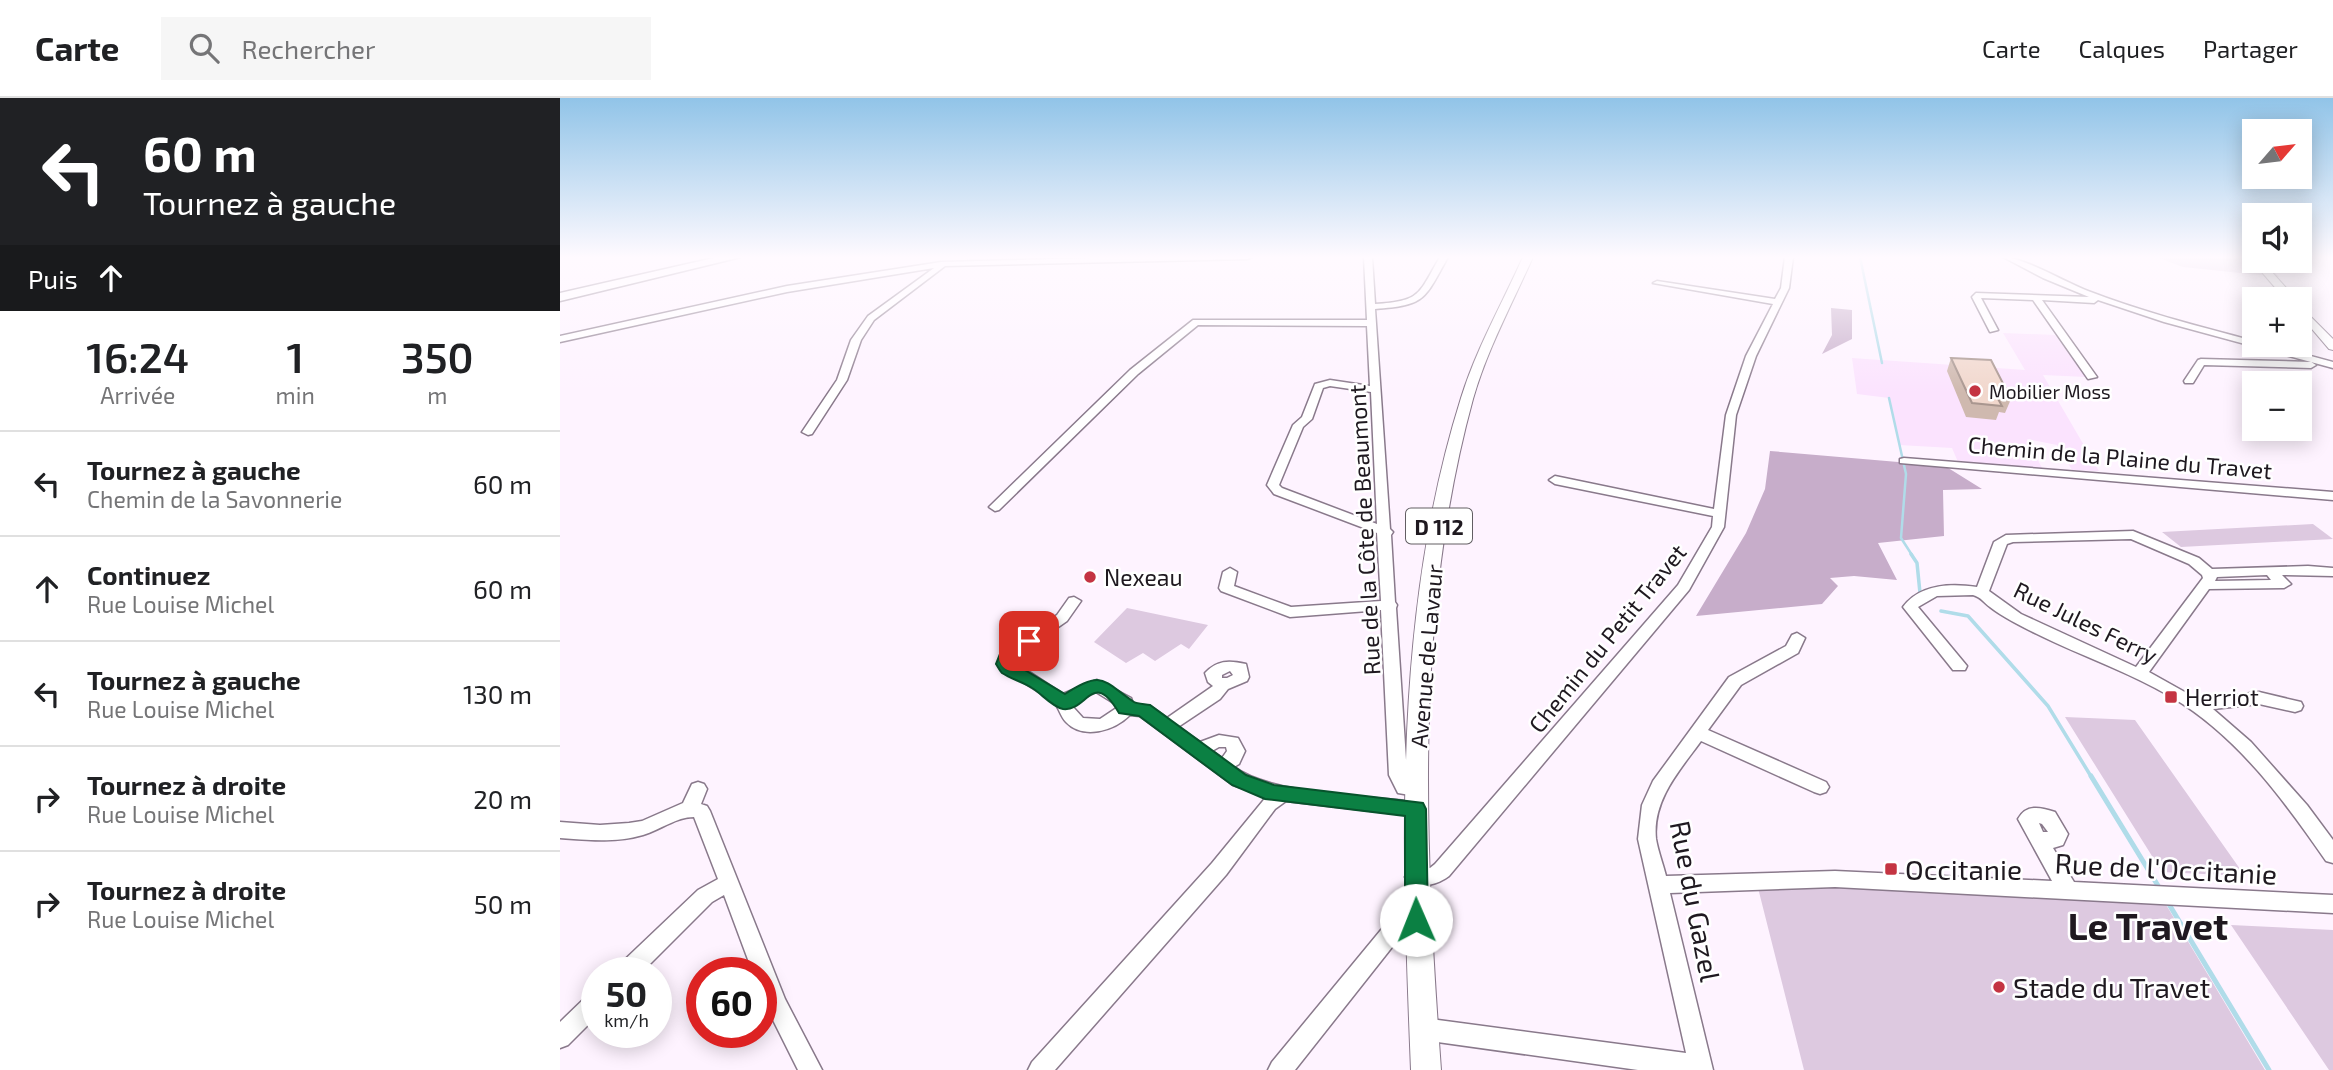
<!DOCTYPE html>
<html lang="fr">
<meta charset="utf-8">
<style>
:root{--surface:#fff;--page:#f6f6f6;--text:#202124;--muted:#757577;--line:#e0e0e0}
body{margin:0;font-family:"Exo 2",sans-serif;background:var(--page);color:var(--text);height:100vh;display:flex;flex-direction:column;font-size:26px;white-space:nowrap}
*{box-sizing:border-box;margin:0}
p{font-size:23px;color:var(--muted)}
.icon{flex:none;width:38px;height:38px;fill:none;stroke:currentColor;stroke-width:2;stroke-linecap:round;stroke-linejoin:round}
.map{position:relative;flex:1;overflow:hidden}
.details{display:flex;flex-direction:column;background:var(--surface);width:560px}
.details>*{flex:none}
.guide{background:#202124;color:#fff;overflow:hidden}
.needle{width:46px;rotate:62deg}
.fabs{position:absolute;left:1682px;top:21px;display:grid;gap:14px}
.fabs a{display:grid;place-items:center;width:70px;height:70px;border-radius:0px;background:var(--surface);box-shadow:0 4px 18px #0003;font-size:35px}
.speed{position:absolute;left:21px;top:859px;display:flex;gap:14px;font-size:35px;font-weight:700;text-align:center}
.speed>*{display:grid;place-content:center;width:91px;height:91px;border-radius:50%;background:var(--surface);box-shadow:0 4px 18px #0003;line-height:1}
.speed small{font-size:18px;font-weight:400}
.speed .limit{border:10px solid #d22;background:#fff;color:#111}
.pin{position:absolute;display:grid;place-items:center;width:60px;height:60px;color:#fff;margin:-30px;border-radius:14px;box-shadow:0 4px 10px #0006}
.me{position:absolute;width:77px;margin:-38px;rotate:359deg;stroke-linejoin:round;filter:drop-shadow(0 0 5px #0008)}
.turn{display:flex;align-items:center;gap:24px;height:147px;padding:0 28px;font-size:32px}
.turn .icon{width:91px;height:91px;stroke-width:2.5}
.turn b{display:block;font-size:49px;line-height:60px}
.then{display:flex;align-items:center;height:66px;padding:0 28px;background:#0003;gap:14px;font-size:26px}
.eta{display:flex;justify-content:space-evenly;align-items:center;height:119px;text-align:center}
.eta b{font-size:42px;font-weight:600;line-height:49px}
ul{padding:0;list-style:none}
li{display:flex;align-items:center;gap:21px;height:105px;padding:0 28px;border-top:2px solid var(--line)}
li div{flex:1}
li b{display:block;font-size:26px}
li em{font-style:normal}
header{display:flex;align-items:center;gap:42px;box-sizing:border-box;height:98px;padding:0 35px;background:var(--surface);border-bottom:2px solid var(--line)}
header strong{font-size:33px}
nav{display:flex;gap:38px;margin-inline-start:auto;font-size:24px}
.search{width:490px;height:63px;background:var(--page);display:flex;align-items:center;gap:18px;box-sizing:border-box;padding:0 24px;border-radius:0px;color:var(--muted);font-size:26px}
main{display:flex;flex:1;min-height:0}
.map>svg:first-child{display:block}
.built{fill:#fbe3fe}
.green{fill:#ddc9e0}
.forest{fill:#c7adca}
.lines{fill:none;stroke-linecap:round;stroke-linejoin:round}
.stream-far2{stroke:#b0dce9;stroke-width:2.5}
.stream-far1{stroke:#b0dce9;stroke-width:3.5}
.stream{stroke:#b0dce9;stroke-width:5}
.minor-casing{stroke:#89798b;stroke-width:3}
.major-casing{stroke:#89798b;stroke-width:2}
.highway-casing{stroke:#89798b;stroke-width:3}
.minor{fill:#fff;fill-rule:evenodd}
.major{fill:#fff;fill-rule:evenodd}
.highway{fill:#fff;fill-rule:evenodd}
.wall{fill:#cfb9af}
.building{fill:#f1d7cc;stroke:#a9968f;stroke-width:2}
.route{fill:#0b8043;stroke:#07532c;stroke-width:2}
.poi-dot{fill:#c43442;stroke:#fff;stroke-width:2.5}
.labels{text-anchor:middle;dominant-baseline:central;stroke-width:5;stroke-linejoin:round;paint-order:stroke}
.far-poi-label{font-size:19px;fill:#1f1920;stroke:#fff;text-anchor:start}
.shield{fill:#fff;stroke:#625e63;stroke-width:2}
.shield-label{font-size:21px;font-weight:bold;fill:#1f1920}
.street-label{font-size:23px;fill:#1f1920;stroke:#fff}
.poi-label{font-size:23px;fill:#1f1920;stroke:#fff;text-anchor:start}
.near-street-label{font-size:28px;fill:#1f1920;stroke:#fff}
.near-poi-label{font-size:28px;fill:#1f1920;stroke:#fff;text-anchor:start}
.near-district-label{font-size:37px;font-weight:bold;fill:#1f1920;stroke:#fff}
</style>
<header>
<strong>Carte</strong>
<div class="search"><svg class="icon" aria-label="search" viewBox="0 0 24 24"><circle cx="10" cy="10" r="6"/><path d="M15 15l6 6"/></svg>Rechercher</div>
<nav><a>Carte</a><a>Calques</a><a>Partager</a></nav>
</header>
<main>
<section class="details">
<div class="guide">
<div class="turn"><svg class="icon" aria-label="left" viewBox="0 0 24 24"><path d="M17 20v-9H6M10 6l-5 5 5 5"/></svg><div><b>60 m</b>Tournez à gauche</div></div>
<div class="then">Puis<svg class="icon" aria-label="ahead" viewBox="0 0 24 24"><path d="M12 20V5M6 11l6-6 6 6"/></svg></div>
</div>
<div class="eta">
<div><b>16:24</b><p>Arrivée</p></div>
<div><b>1</b><p>min</p></div>
<div><b>350</b><p>m</p></div>
</div>
<ul>
<li><svg class="icon" aria-label="left" viewBox="0 0 24 24"><path d="M17 20v-9H6M10 6l-5 5 5 5"/></svg><div><b>Tournez à gauche</b><p>Chemin de la Savonnerie</p></div><em>60 m</em></li>
<li><svg class="icon" aria-label="ahead" viewBox="0 0 24 24"><path d="M12 20V5M6 11l6-6 6 6"/></svg><div><b>Continuez</b><p>Rue Louise Michel</p></div><em>60 m</em></li>
<li><svg class="icon" aria-label="left" viewBox="0 0 24 24"><path d="M17 20v-9H6M10 6l-5 5 5 5"/></svg><div><b>Tournez à gauche</b><p>Rue Louise Michel</p></div><em>130 m</em></li>
<li><svg class="icon" aria-label="right" viewBox="0 0 24 24"><path d="M7 20v-9h11M14 6l5 5-5 5"/></svg><div><b>Tournez à droite</b><p>Rue Louise Michel</p></div><em>20 m</em></li>
<li><svg class="icon" aria-label="right" viewBox="0 0 24 24"><path d="M7 20v-9h11M14 6l5 5-5 5"/></svg><div><b>Tournez à droite</b><p>Rue Louise Michel</p></div><em>50 m</em></li>
</ul>
</section>
<div class="map">
<svg width="1773" height="972" viewBox="0 0 1773 972">
<rect width="100%" height="100%" fill="#fef3ff"/>
<path class="built" d="M 1443,235 L 1495,237 L 1526,279 L 1483,277 L 1539,373 L 1512,372 L 1497,347 L 1467,341 L 1482,370 L 1398,364 L 1392,350 L 1339,347 L 1329,300 L 1297,296 L 1292,260 L 1465,272 Z"/>
<path class="green" d="M 1596,159 L 1694,159 L 1694,163 L 1704,163 L 1719,179 L 1623,169 Z
M 1753,426 L 1773,441 L 1621,449 L 1602,434 Z
M 567,510 L 648,527 L 629,551 L 621,546 L 595,563 L 583,555 L 566,565 L 534,544 Z
M 1505,619 L 1575,622 L 1685,778 L 1602,774 Z
M 1197,786 L 1605,805 L 1705,972 L 1244,972 Z
M 1671,827 L 1773,832 L 1773,972 L 1769,972 Z"/>
<path class="forest" d="M 1271,210 L 1292,212 L 1292,241 L 1262,256 L 1272,237 Z
M 1210,353 L 1385,368 L 1422,391 L 1383,392 L 1384,438 L 1318,445 L 1337,482 L 1294,478 L 1270,480 L 1278,488 L 1262,506 L 1136,518 L 1186,435 L 1205,391 Z"/>
<g class="lines">
<path class="stream-far2" d="M 1300,159 L 1322,265
M 1329,300 L 1346,376 L 1341,440 L 1352,457"/>
<path class="stream-far1" d="M 1351,456 L 1357,465 L 1360,495
M 1381,513 L 1408,518 L 1488,608 L 1532,680"/>
<path class="stream" d="M 1531,678 L 1600,791
M 1607,803 L 1709,972"/>
<defs>
<path id="minor" d="M 568,159 L 692,159 L 688,161 L 385,168 L 314,222 L 301,242 L 287,282 L 252,336 L 248,337 L 242,334 L 277,282 L 291,242 L 308,218 L 374,170 L 227,194 L 0,244 L 0,238 L 227,188 L 381,164 Z
M 804,159 L 812,159 L 815,206 C 861,203 858,197 880,159 L 888,159 C 864,202 866,207 815,211 L 830,431 L 833,434 L 831,437 L 835,504 L 837,507 L 836,510 L 847,677 L 850,684 L 862,686 L 865,691 L 862,696 L 856,698 L 838,695 L 829,677 L 821,512 L 730,519 L 661,493 L 659,490 L 663,474 L 670,470 L 677,474 L 674,488 L 731,509 L 821,503 L 817,435 L 714,396 L 707,387 L 733,327 L 742,319 L 755,286 L 770,282 L 810,288 L 807,228 L 638,227 L 578,276 L 439,412 L 435,413 L 429,409 L 570,272 L 633,222 L 807,222 ZM 770,288 L 811,294 L 817,426 L 722,390 L 719,387 L 743,329 L 752,321 L 763,290 Z
M 1225,159 L 1233,159 L 1229,190 L 1196,258 L 1176,317 L 1164,429 L 1129,492 L 889,778 C 877,787 862,790 848,785 L 845,779 L 848,773 L 870,770 L 875,766 L 1118,487 L 1152,429 L 1153,418 L 995,386 L 989,382 L 995,378 L 1154,411 L 1166,317 L 1186,258 L 1213,206 L 1093,185 L 1097,183 L 1215,201 L 1221,190 Z
M 1443,159 C 1463,159 1507,185 1528,193 C 1582,214 1638,228 1694,243 L 1694,247 L 1710,247 L 1773,264 L 1773,270 L 1604,224 L 1538,202 L 1534,205 L 1482,202 L 1537,279 L 1528,281 L 1473,202 L 1421,200 L 1438,232 L 1430,234 L 1412,199 L 1416,195 L 1529,199 L 1483,180 Z
M 1641,261 L 1751,264 L 1756,267 L 1751,270 L 1644,267 L 1633,285 L 1625,285 L 1624,283 L 1638,262 Z
M 1344,360 L 1773,394 L 1773,402 L 1340,365 L 1340,361 Z
M 1573,433 L 1639,460 L 1652,471 L 1748,468 L 1773,470 L 1773,478 L 1722,477 L 1731,486 L 1724,490 L 1649,491 L 1589,574 L 1639,602 L 1699,594 L 1741,604 L 1743,608 L 1741,612 L 1735,614 L 1699,606 L 1653,611 L 1691,644 L 1747,707 L 1773,742 L 1773,765 L 1766,763 C 1724,702 1677,638 1613,600 C 1570,574 1521,558 1477,536 C 1461,528 1444,520 1430,509 C 1424,505 1421,499 1413,497 L 1377,498 L 1358,509 L 1407,568 L 1405,572 L 1393,572 L 1343,509 C 1360,486 1390,485 1417,489 L 1434,444 L 1446,437 ZM 1571,441 L 1629,466 L 1642,477 L 1643,480 L 1576,569 L 1461,516 L 1429,493 L 1447,446 L 1453,444 ZM 1707,477 L 1711,482 L 1655,483 L 1657,479 Z
M 514,499 L 521,503 L 507,523 L 458,557 L 454,564 L 503,596 L 537,582 L 571,600 L 573,606 L 590,608 L 607,620 L 653,588 L 648,584 L 645,575 C 657,562 669,562 686,566 L 689,579 L 687,583 L 668,591 L 660,601 L 618,629 L 640,644 L 659,637 L 678,640 L 685,653 L 679,666 L 674,669 C 712,697 808,698 856,704 L 862,706 L 865,711 L 862,716 L 856,718 L 726,703 L 715,711 L 666,777 L 495,972 L 468,972 L 472,964 L 652,765 L 707,698 L 673,687 L 580,618 L 570,617 C 554,633 523,642 506,624 C 501,619 499,610 495,606 C 479,592 457,581 440,570 L 437,566 L 447,550 L 497,517 L 509,500 ZM 670,573 L 673,577 L 667,580 L 662,580 L 662,577 ZM 536,594 L 557,607 L 558,609 L 540,621 L 523,620 L 513,609 L 516,604 ZM 659,649 L 666,649 L 667,653 L 662,660 L 652,653 Z
M 1237,535 L 1245,540 L 1238,555 L 1181,587 L 1148,632 L 1266,684 L 1269,689 L 1266,694 L 1260,696 L 1254,694 L 1141,643 C 1120,672 1092,702 1096,741 C 1098,753 1103,766 1106,778 L 1275,773 L 1492,783 L 1458,721 C 1466,706 1480,709 1495,714 L 1508,736 L 1503,747 L 1493,750 L 1514,784 L 1773,797 L 1773,815 L 1275,789 L 1110,795 L 1153,972 L 1078,972 L 863,942 L 855,939 L 852,931 L 855,923 L 863,920 L 1126,955 L 1078,741 L 1082,707 L 1093,683 L 1169,579 L 1226,548 L 1232,537 ZM 1479,725 L 1482,726 L 1488,734 L 1483,734 Z
M 138,684 L 144,686 L 147,691 L 141,706 L 147,708 L 150,713 L 225,901 L 262,972 L 238,972 L 205,906 L 201,896 L 201,875 L 193,875 L 164,797 L 152,804 L 81,875 L 55,875 L 58,868 L 138,792 L 158,781 L 134,719 C 116,719 100,732 83,737 C 56,745 27,742 0,740 L 0,724 L 40,727 L 69,725 L 82,723 L 123,705 L 132,686 Z
M 856,813 L 863,816 L 866,822 L 863,828 L 844,834 L 735,972 L 708,972 L 712,964 L 830,821 Z
M 37,893 L 37,918 L 8,947 L 0,950 L 0,924 L 29,896 Z"/>
<path id="major" d="M 963,159 L 973,159 C 952,206 927,252 913,301 C 853,520 865,748 881,972 L 851,972 C 842,748 833,516 901,300 C 916,251 942,206 963,159 Z
M 1694,161 L 1702,163 L 1736,201 L 1725,201 L 1694,165 Z
M 1740,208 L 1773,241 L 1773,252 L 1769,251 L 1740,217 Z"/>
<path id="highway" d="M 158,159 L 181,159 L 0,203 L 0,195 Z"/>
</defs>
<use href="#minor" class="minor-casing"/>
<use href="#major" class="major-casing"/>
<use href="#highway" class="highway-casing"/>
<use href="#minor" class="minor"/>
<use href="#major" class="major"/>
<use href="#highway" class="highway"/>
</g>
<path class="wall" d="M 1391,260 L 1451,301 L 1445,315 L 1439,314 L 1436,322 L 1406,319 L 1387,273 Z"/>
<path class="building" d="M 1391,260 L 1431,262 L 1451,301 L 1437,299 L 1442,308 L 1412,305 Z"/>
<linearGradient id="sky" x2="0" y2="1"><stop stop-color="#91c4e8"/><stop offset="0.54" stop-color="#fffaff"/><stop offset="1" stop-color="#fffaff" stop-opacity="0"/></linearGradient>
<rect width="1773" height="295" fill="url(#sky)"/>
<path class="route" d="M 469,537 L 477,543 L 454,563 L 455,566 L 505,596 C 543,571 543,583 574,604 C 577,606 586,606 590,607 L 686,677 L 714,687 L 863,705 L 866,711 L 868,822 L 864,830 L 856,833 L 848,830 L 845,822 L 845,718 L 705,701 L 672,687 L 579,618 L 559,615 C 533,570 527,614 503,611 C 492,609 481,595 472,590 C 463,584 451,581 442,575 C 440,573 438,569 436,566 L 440,556 Z"/>
<g class="poi-dot">
<circle cx="1415" cy="293" r="7"/>
<circle cx="530" cy="479" r="7"/>
<rect x="1604" y="592" width="14" height="14" rx="3.5"/>
<rect x="1324" y="764" width="14" height="14" rx="3.5"/>
<circle cx="1439" cy="889" r="7"/>
</g>
<g class="labels">
<g class="far-poi-label">
<text x="1429" y="293">Mobilier Moss</text>
</g>
<rect class="shield" x="846" y="410.5" width="66" height="35" rx="5"/>
<g class="shield-label">
<text x="879" y="428">D 112</text>
</g>
<g class="street-label">
<text transform="translate(1560 359) rotate(5)">Chemin de la Plaine du Travet</text>
<text transform="translate(804 432) rotate(-93)">Rue de la Côte de Beaumont</text>
<text transform="translate(1526 524) rotate(26)">Rue Jules Ferry</text>
<text transform="translate(1047 540) rotate(-51)">Chemin du Petit Travet</text>
<text transform="translate(866 558) rotate(-85)">Avenue de Lavaur</text>
</g>
<g class="poi-label">
<text x="544" y="479">Nexeau</text>
<text x="1625" y="599">Herriot</text>
</g>
<g class="near-street-label">
<text transform="translate(1606 770) rotate(3)">Rue de l'Occitanie</text>
<text transform="translate(1136 803) rotate(79)">Rue du Gazel</text>
</g>
<g class="near-poi-label">
<text x="1345" y="771">Occitanie</text>
<text x="1453" y="889">Stade du Travet</text>
</g>
<g class="near-district-label">
<text x="1588" y="827">Le Travet</text>
</g>
</g>
</svg>
<div class="fabs">
<a><svg class="needle" viewBox="-14 -14 28 28"><path d="M0-13l5 13h-10z" fill="#e53935"/><path d="M0 13l5-13h-10z" fill="#757577"/></svg></a>
<a><svg class="icon" aria-label="sound" viewBox="0 0 24 24"><path d="M4 9h4l5-4v14l-5-4H4zM17 9q2 3 0 6"/></svg></a>
<a>+</a>
<a>−</a>
</div>
<div class="speed"><div>50<small>km/h</small></div><div class="limit">60</div></div>
<div class="pin" style="left:469px;top:543px;background:#d93025"><svg class="icon" aria-label="arrive" viewBox="0 0 24 24"><path d="M6 21V4h12l-3 4 3 4H6"/></svg></div>
<svg class="me" style="left:856px;top:822px" viewBox="-20 -20 40 40"><circle r="19" fill="#fff"/><path d="M0-13L10 11 0 6-10 11z" fill="#0b8043"/></svg>
</div>
</main>
